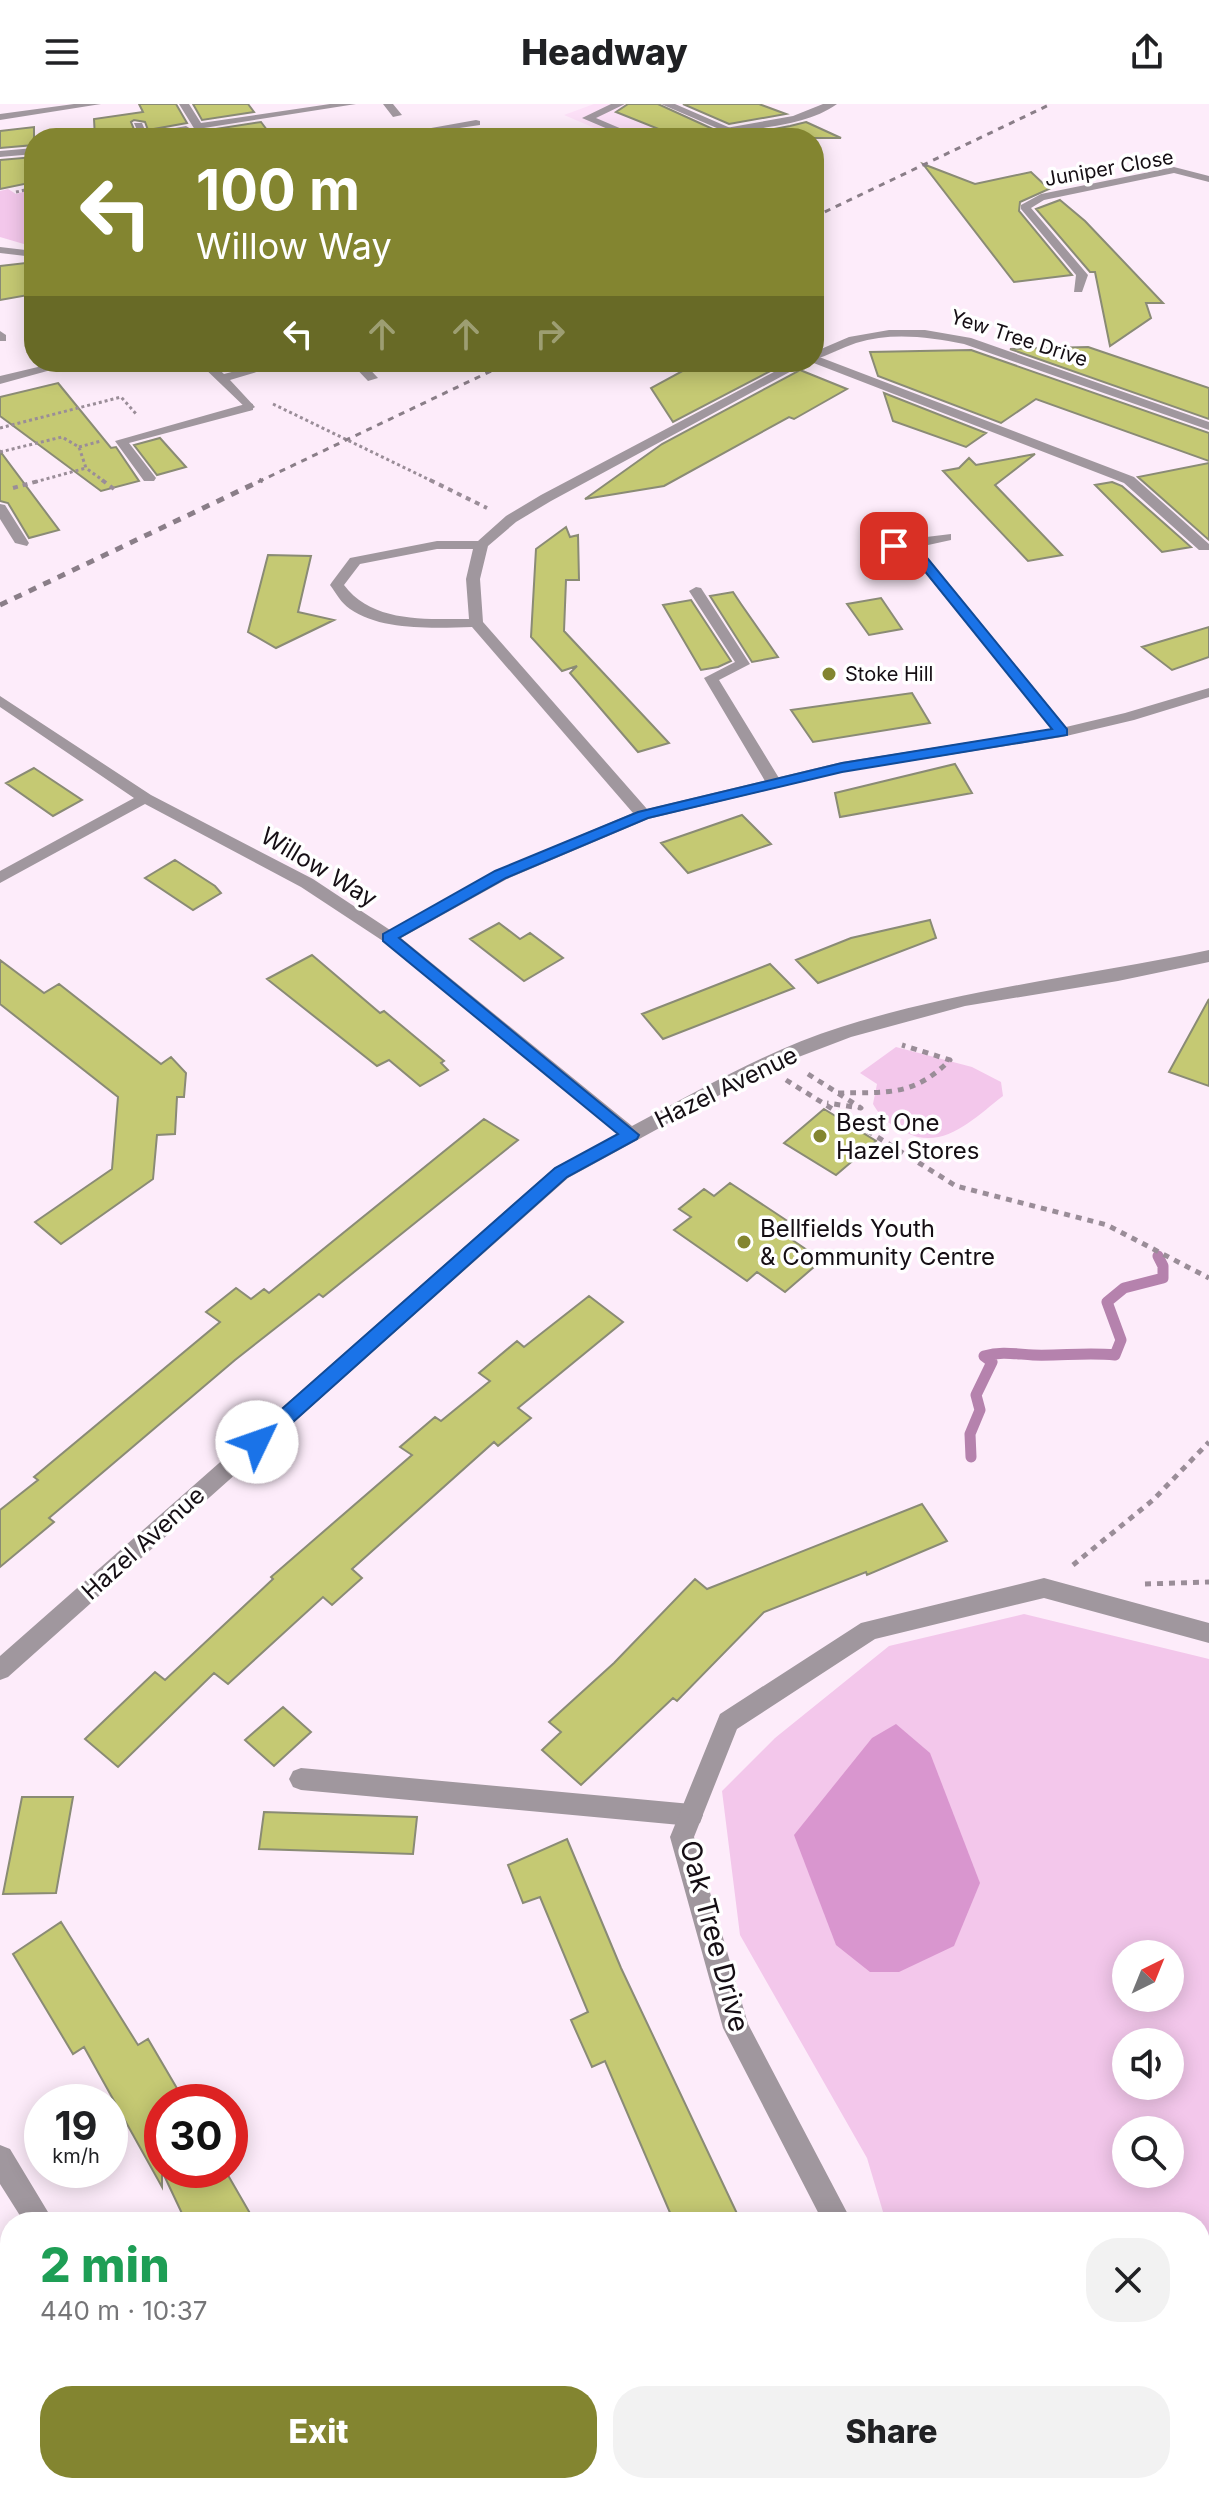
<!DOCTYPE html>
<meta charset="utf-8">
<style>
:root{--surface:#fff;--page:#f2f2f2;--text:#202124;--muted:#757577;--accent:#838530}
body{margin:0;font-family:Inter,sans-serif;background:var(--page);color:var(--text);height:100vh;display:flex;flex-direction:column;font-size:30px;white-space:nowrap}
*{box-sizing:border-box;margin:0}
p{font-size:26px;color:var(--muted)}
.icon{flex:none;width:44px;height:44px;fill:none;stroke:currentColor;stroke-width:2;stroke-linecap:round;stroke-linejoin:round}
.map{position:relative;flex:1;overflow:hidden}
.side{position:absolute;left:0px;top:2108px;width:1210px;height:282px;display:flex;flex-direction:column;background:var(--surface);border-radius:32px 32px 0 0;box-shadow:0 4px 20px #0003}
.side>*{flex:none}
.hud{position:absolute;left:24px;top:24px;width:800px;height:244px;border-radius:32px;box-shadow:0 4px 20px #0003;background:#838530;color:#fff;overflow:hidden}
.needle{width:52px;rotate:43deg}
.controls{position:absolute;left:1112px;top:1836px;display:grid;gap:16px}
.controls a{display:grid;place-items:center;width:72px;height:72px;border-radius:50%;background:var(--surface);box-shadow:0 4px 20px #0003;font-size:40px}
.speed{position:absolute;left:24px;top:1980px;display:flex;gap:16px;font-size:40px;font-weight:700;text-align:center}
.speed>*{display:grid;place-content:center;width:104px;height:104px;border-radius:50%;background:var(--surface);box-shadow:0 4px 20px #0003;line-height:1}
.speed small{font-size:20px;font-weight:400}
.speed .limit{border:12px solid #d22;background:#fff;color:#111}
.pin{position:absolute;display:grid;place-items:center;width:68px;height:68px;color:#fff;margin:-34px;border-radius:16px;box-shadow:0 4px 12px #0006}
.me{position:absolute;width:88px;margin:-44px;rotate:48deg;stroke-linejoin:round;filter:drop-shadow(0 0 6px #0008)}
.turn{display:flex;align-items:center;gap:28px;height:168px;padding:0 40px;font-size:36px}
.turn .icon{width:104px;height:104px;stroke-width:2.5}
.turn b{display:block;font-size:56px;line-height:68px}
.lanes{display:flex;align-items:center;height:76px;padding:0 40px;background:#0003;justify-content:center;gap:40px;direction:ltr}
.lanes .off{opacity:.35}
.round{display:grid;place-items:center;flex:none;width:84px;height:84px;border-radius:32px;background:var(--page)}
.overview{display:flex;align-items:center;justify-content:space-between;height:136px;padding:0 40px}
h1{font-size:48px;font-weight:800;line-height:60px;color:#1e9e55}
.primary-button{display:flex;gap:16px;margin-top:auto;padding:16px 40px}
.primary-button a{flex:1;height:92px;border-radius:32px;background:var(--accent);color:#fff;font-size:32px;font-weight:800;line-height:92px;text-align:center}
.primary-button a+a{background:var(--page);color:var(--text)}
header{display:flex;justify-content:space-between;align-items:center;height:104px;padding:0 40px;background:var(--surface);font-size:36px;font-weight:800}
.map>svg:first-child{display:block}
.built{fill:#fce0f7}
.green{fill:#f3c7eb;fill-rule:evenodd}
.forest{fill:#d996cf}
.lines{fill:none;stroke-linecap:round;stroke-linejoin:round}
.stream{stroke:#b582ad;stroke-width:11}
.building{fill:#c5c973;stroke:#8a8b75;stroke-width:2}
.path-far2{stroke:#9a8d98;stroke-width:3;stroke-dasharray:3 3;stroke-linecap:butt}
.path-far1{stroke:#9a8d98;stroke-width:4;stroke-dasharray:5 5;stroke-linecap:butt}
.path{stroke:#9a8d98;stroke-width:5;stroke-dasharray:6 6;stroke-linecap:butt}
.service{fill:#a0979e;fill-rule:evenodd}
.minor{fill:#a0979e;fill-rule:evenodd}
.tertiary{fill:#a0979e;fill-rule:evenodd}
.rail-far1{stroke:#8a7e88;stroke-width:3;stroke-dasharray:6 6;stroke-linecap:butt}
.rail{stroke:#8a7e88;stroke-width:5;stroke-dasharray:8 8;stroke-linecap:butt}
.route{fill:#1a73e8;stroke:#114b97;stroke-width:2}
.poi-dot{fill:#838530;stroke:#fff;stroke-width:3}
.labels{text-anchor:middle;dominant-baseline:central;stroke-width:7;stroke-linejoin:round;paint-order:stroke}
.far-street-label{font-size:20px;fill:#150e14;stroke:#fff}
.far-poi-label{font-size:20px;fill:#150e14;stroke:#fff;text-anchor:start}
.street-label{font-size:24px;fill:#150e14;stroke:#fff}
.poi-label{font-size:24px;fill:#150e14;stroke:#fff;text-anchor:start}
.near-street-label{font-size:28px;fill:#150e14;stroke:#fff}
</style>
<header><svg class="icon" aria-label="menu" viewBox="0 0 24 24"><path d="M4 6h16M4 12h16M4 18h16"/></svg>Headway<svg class="icon" aria-label="share" viewBox="0 0 24 24"><path d="M12 15V3M7 8l5-5 5 5M5 13v7h14v-7"/></svg></header>
<div class="map">
<svg width="1209" height="2389" viewBox="0 0 1209 2389">
<rect width="100%" height="100%" fill="#fdecfa"/>
<path class="built" d="M 594,0 L 657,0 L 702,18 L 709,25 L 699,34 L 618,34 L 564,11 Z
M 0,2189 L 10,2206 L 10,2380 L 103,2380 L 107,2389 L 0,2389 Z"/>
<path class="green" d="M 8,85 L 16,90 L 34,85 L 34,143 L 0,133 L 0,87 Z
M 896,943 L 972,963 L 1001,978 L 1003,992 C 974,1014 943,1048 905,1028 C 889,1020 882,1015 873,1000 L 877,980 L 860,969 Z
M 1024,1510 L 1209,1555 L 1209,2389 L 918,2389 L 921,2380 L 1200,2380 L 1200,2118 L 886,2118 L 867,2054 L 740,1831 L 722,1687 L 775,1634 L 889,1542 ZM 1126,1850 L 1170,1850 L 1170,1894 L 1126,1894 ZM 1126,1938 L 1170,1938 L 1170,1982 L 1126,1982 ZM 1126,2026 L 1170,2026 L 1170,2070 L 1126,2070 Z"/>
<path class="forest" d="M 896,1620 L 930,1649 L 980,1779 L 954,1842 L 899,1868 L 870,1868 L 836,1841 L 794,1731 L 872,1634 Z"/>
<g class="lines">
<path class="stream" d="M 971,1353 L 970,1330 L 980,1306 L 976,1291 L 992,1258 L 984,1252 C 1002,1247 1015,1250 1033,1251 C 1061,1252 1087,1248 1115,1251 L 1121,1236 L 1107,1198 L 1124,1184 L 1163,1174 L 1163,1162 L 1158,1152"/>
</g>
<path class="building" d="M 139,0 L 176,0 L 187,19 L 148,26 L 145,18 L 134,16 L 131,18 L 135,28 L 117,34 L 95,34 L 94,15 L 143,8 Z
M 193,0 L 248,0 L 254,8 L 202,16 Z
M 628,0 L 658,0 L 715,26 L 704,34 L 681,34 L 616,8 Z
M 683,0 L 759,0 L 786,10 L 729,20 Z
M 261,18 L 273,34 L 213,34 L 209,26 Z
M 806,18 L 841,34 L 726,34 L 790,22 Z
M 34,23 L 34,41 L 0,44 L 0,27 Z
M 34,53 L 34,78 L 0,85 L 0,56 Z
M 923,60 L 975,80 L 1031,68 L 1049,85 L 1020,98 L 1019,107 L 1072,171 L 1014,178 Z
M 1060,96 L 1085,117 L 1163,199 L 1146,199 L 1151,214 L 1110,242 L 1095,168 L 1090,168 L 1036,105 Z
M 34,158 L 34,190 L 0,196 L 0,162 Z
M 1088,243 L 1209,284 L 1209,315 L 1010,245 Z
M 971,246 L 1209,329 L 1209,357 L 1036,295 L 1001,319 L 878,272 L 870,248 Z
M 699,258 L 780,258 L 784,260 L 673,318 L 651,284 Z
M 800,266 L 847,285 L 794,315 L 789,313 L 664,382 L 585,395 L 662,340 Z
M 58,279 L 111,344 L 116,343 L 139,377 L 101,387 L 0,312 L 0,293 Z
M 884,289 L 986,329 L 966,343 L 893,317 Z
M 160,334 L 186,363 L 157,371 L 134,341 Z
M 0,347 L 59,426 L 29,434 L 8,399 L 0,397 Z
M 1035,350 L 995,381 L 1062,451 L 1028,457 L 943,367 L 959,364 L 969,354 L 976,361 Z
M 1209,359 L 1209,436 L 1138,373 Z
M 1112,378 L 1122,382 L 1191,443 L 1162,448 L 1095,381 Z
M 566,423 L 570,433 L 578,431 L 579,476 L 566,476 L 564,527 L 669,639 L 638,648 L 570,569 L 577,562 L 562,567 L 531,533 L 536,445 Z
M 268,451 L 311,452 L 298,508 L 334,516 L 276,544 L 248,528 Z
M 733,488 L 741,500 L 778,553 L 752,558 L 710,492 Z
M 881,494 L 902,525 L 869,531 L 847,500 Z
M 691,496 L 731,557 L 718,563 L 701,566 L 663,501 Z
M 1209,523 L 1209,553 L 1172,566 L 1142,543 Z
M 912,589 L 930,619 L 813,638 L 791,606 Z
M 955,660 L 972,689 L 840,713 L 835,689 Z
M 34,664 L 82,696 L 53,712 L 6,679 Z
M 742,711 L 771,740 L 688,769 L 661,739 Z
M 175,756 L 215,782 L 221,789 L 193,806 L 145,774 Z
M 930,816 L 936,834 L 818,879 L 796,856 L 851,834 Z
M 499,819 L 520,835 L 530,829 L 563,854 L 524,877 L 470,835 Z
M 312,851 L 380,909 L 384,907 L 444,957 L 441,959 L 448,966 L 420,982 L 389,956 L 377,962 L 267,875 Z
M 0,856 L 44,889 L 59,880 L 161,960 L 171,953 L 186,969 L 184,993 L 177,993 L 175,1030 L 157,1031 L 153,1075 L 61,1140 L 35,1118 L 112,1065 L 118,993 L 0,900 Z
M 770,860 L 794,884 L 663,935 L 642,910 Z
M 1209,895 L 1209,982 L 1169,968 Z
M 824,1005 L 876,1037 L 836,1071 L 784,1039 Z
M 484,1015 L 518,1036 L 323,1193 L 319,1190 L 235,1256 L 49,1414 L 54,1418 L 0,1463 L 0,1406 L 38,1376 L 34,1373 L 220,1218 L 206,1208 L 236,1184 L 251,1195 L 264,1185 L 269,1189 Z
M 730,1079 L 786,1116 L 776,1125 L 822,1156 L 785,1188 L 757,1168 L 747,1177 L 674,1126 L 691,1113 L 679,1105 L 704,1085 L 714,1092 Z
M 589,1192 L 623,1218 L 518,1304 L 531,1314 L 498,1342 L 494,1338 L 352,1465 L 362,1474 L 332,1501 L 323,1493 L 228,1580 L 214,1569 L 118,1663 L 85,1635 L 155,1568 L 165,1576 L 273,1475 L 271,1473 L 412,1351 L 400,1343 L 435,1313 L 441,1317 L 490,1277 L 479,1269 L 517,1237 L 524,1243 Z
M 922,1400 L 947,1437 L 867,1471 L 866,1468 L 764,1508 L 677,1597 L 673,1594 L 581,1681 L 542,1646 L 561,1628 L 549,1618 L 614,1559 L 695,1475 L 707,1485 Z
M 283,1603 L 311,1628 L 274,1662 L 245,1636 Z
M 22,1693 L 73,1693 L 56,1789 L 3,1790 Z
M 264,1708 L 417,1713 L 413,1750 L 259,1745 Z
M 567,1735 L 621,1864 L 741,2118 L 674,2118 L 605,1957 L 592,1963 L 571,1916 L 588,1908 L 540,1793 L 523,1799 L 508,1761 Z
M 61,1818 L 138,1941 L 148,1935 L 185,1998 L 162,1998 L 162,2066 L 225,2066 L 255,2118 L 186,2118 L 162,2067 L 162,2083 L 84,1943 L 73,1950 L 13,1850 Z"/>
<g class="lines">
<path class="path-far2" d="M 16,88 L 34,84
M 273,300 L 434,378
M 0,324 L 121,293 L 137,311
M 79,343 L 101,337
M 0,348 L 62,333 L 79,343 L 86,364 L 105,378
M 35,378 L 86,364"/>
<path class="path-far1" d="M 102,376 L 114,385
M 430,376 L 487,404
M 13,384 L 42,376"/>
<path class="path" d="M 808,970 L 861,1004 L 827,999
M 786,976 L 956,1082 L 1107,1121 L 1209,1174
M 838,989 C 887,988 913,993 950,956 L 902,941
M 1073,1461 L 1153,1396 L 1209,1338
M 1145,1480 L 1209,1478"/>
<path class="service" d="M 74,0 L 101,0 L 0,16 L 0,10 Z
M 383,0 L 393,0 L 402,11 L 393,13 Z
M 611,0 L 625,0 L 596,14 L 643,34 L 629,34 L 582,14 Z
M 476,16 L 480,17 L 480,21 L 432,28 L 436,34 L 426,34 L 420,26 Z
M 134,19 L 142,19 L 148,33 L 140,33 Z
M 814,251 L 1134,373 L 1209,440 L 1209,446 L 1199,446 L 1124,379 L 811,258 L 814,258 Z
M 350,258 L 363,258 L 378,274 L 368,277 Z
M 249,299 L 253,300 L 253,306 L 129,339 L 156,374 L 154,377 L 144,377 L 115,337 Z
M 0,400 L 5,401 L 29,439 L 27,442 L 15,439 L 0,415 Z
M 696,483 L 701,484 L 750,560 L 719,576 L 782,679 L 780,682 L 768,682 L 704,574 L 735,558 L 689,487 Z
M 301,1664 L 691,1700 L 700,1703 L 703,1711 L 700,1719 L 691,1722 L 301,1686 L 293,1683 L 289,1675 L 293,1667 Z"/>
<path class="minor" d="M 179,0 L 189,0 L 201,19 L 330,0 L 356,0 L 204,24 L 210,34 L 200,34 Z
M 661,0 L 675,0 L 735,26 L 726,28 Z
M 186,22 L 191,25 L 190,27 L 146,34 L 120,34 Z
M 34,44 L 34,50 L 0,53 L 0,47 Z
M 1174,63 L 1209,72 L 1209,78 L 1174,69 L 1044,96 L 1031,104 L 1088,171 L 1082,188 L 1074,188 L 1076,171 L 1021,105 L 1021,101 L 1041,90 Z
M 0,143 L 34,147 L 34,153 L 0,149 Z
M 889,226 L 925,226 L 971,234 L 1209,318 L 1209,326 L 964,240 C 928,233 892,228 856,239 C 842,244 828,251 814,256 L 814,248 L 849,233 Z
M 0,227 L 6,231 L 6,237 L 0,237 Z
M 198,258 L 211,258 L 224,270 L 270,258 L 290,258 L 230,276 L 255,303 L 249,307 Z
M 793,258 L 808,258 L 551,397 L 516,418 L 488,442 L 480,475 L 483,518 L 647,705 L 842,658 L 1052,625 L 906,445 L 872,446 L 870,443 L 877,439 L 951,430 L 951,436 L 919,443 L 1066,623 L 1125,609 L 1209,584 L 1209,593 L 1134,616 L 1062,633 L 842,668 L 648,715 L 507,775 L 401,834 L 632,1022 C 700,986 767,946 841,923 C 961,885 1086,872 1209,846 L 1209,858 L 1118,877 L 965,902 L 851,933 L 767,965 L 568,1074 L 8,1573 L 0,1576 L 0,1552 L 554,1064 L 618,1030 L 383,837 L 301,783 L 145,700 L 0,779 L 0,767 L 134,694 L 0,603 L 0,592 L 151,691 L 313,775 L 390,826 L 495,767 L 633,709 L 472,523 C 435,524 381,527 350,505 C 341,499 336,489 330,481 L 332,478 L 350,454 L 437,437 L 478,437 L 506,412 L 541,391 ZM 437,445 L 473,445 L 466,475 L 469,515 C 426,515 372,519 344,481 L 360,460 Z
M 1044,1474 L 1209,1519 L 1209,1539 L 1044,1494 L 875,1535 L 737,1625 L 694,1733 L 748,1920 L 852,2118 L 823,2118 L 723,1924 L 670,1733 L 720,1610 L 861,1519 Z
M 0,2041 L 10,2045 L 54,2118 L 24,2118 L 0,2080 Z
M 149,2380 L 179,2380 L 183,2389 L 153,2389 Z
M 882,2380 L 912,2380 L 909,2389 L 879,2389 Z"/>
<path class="tertiary" d="M 823,0 L 837,0 C 809,20 771,22 738,28 C 727,30 719,34 707,34 L 726,24 L 793,12 Z
M 59,258 L 80,258 L 0,280 L 0,272 Z"/>
<path class="rail-far1" d="M 814,113 L 1051,0
M 258,378 L 510,258"/>
<path class="rail" d="M 0,501 L 262,376"/>
</g>
<path class="route" d="M 894,438 L 915,439 L 1067,625 L 1067,631 L 842,668 L 648,714 L 506,774 L 399,834 L 639,1031 L 637,1035 L 567,1073 L 264,1344 L 250,1344 L 248,1338 L 250,1333 L 555,1064 L 618,1030 L 383,837 L 383,830 L 495,767 L 638,708 L 842,659 L 1052,625 L 907,445 L 889,445 L 889,439 Z"/>
<g class="poi-dot">
<circle cx="829" cy="570" r="8"/>
<circle cx="820" cy="1032" r="8"/>
<circle cx="744" cy="1138" r="8"/>
</g>
<g class="labels">
<g class="far-street-label">
<text transform="translate(1109 64) rotate(-10)">Juniper Close</text>
<text transform="translate(1019 234) rotate(18)">Yew Tree Drive</text>
</g>
<g class="far-poi-label">
<text x="845" y="570">Stoke Hill</text>
</g>
<g class="street-label">
<text transform="translate(319 763) rotate(31)">Willow Way</text>
<text transform="translate(726 983) rotate(-26)">Hazel Avenue</text>
<text transform="translate(143 1439) rotate(-42)">Hazel Avenue</text>
</g>
<g class="poi-label">
<text x="836" y="1018">Best One<tspan x="836" dy="28">Hazel Stores</tspan></text>
<text x="760" y="1124">Bellfields Youth<tspan x="760" dy="28">&amp; Community Centre</tspan></text>
</g>
<g class="near-street-label">
<text transform="translate(715 1832) rotate(75)">Oak Tree Drive</text>
</g>
</g>
</svg>
<div class="controls">
<a><svg class="needle" viewBox="-14 -14 28 28"><path d="M0-13l5 13h-10z" fill="#e53935"/><path d="M0 13l5-13h-10z" fill="#757577"/></svg></a>
<a><svg class="icon" aria-label="sound" viewBox="0 0 24 24"><path d="M4 9h4l5-4v14l-5-4H4zM17 9q2 3 0 6"/></svg></a>
<a><svg class="icon" aria-label="search" viewBox="0 0 24 24"><circle cx="10" cy="10" r="6"/><path d="M15 15l6 6"/></svg></a>
</div>
<div class="speed"><div>19<small>km/h</small></div><div class="limit">30</div></div>
<div class="pin" style="left:894px;top:442px;background:#d93025"><svg class="icon" aria-label="arrive" viewBox="0 0 24 24"><path d="M6 21V4h12l-3 4 3 4H6"/></svg></div>
<svg class="me" style="left:257px;top:1338px" viewBox="-20 -20 40 40"><circle r="19" fill="#fff"/><path d="M0-13L10 11 0 6-10 11z" fill="#1a73e8"/></svg>
<div class="hud">
<div class="turn"><svg class="icon" aria-label="left" viewBox="0 0 24 24"><path d="M17 20v-9H6M10 6l-5 5 5 5"/></svg><div><b>100 m</b>Willow Way</div></div>
<div class="lanes"><svg class="icon" aria-label="left" viewBox="0 0 24 24"><path d="M17 20v-9H6M10 6l-5 5 5 5"/></svg><svg class="icon off" aria-label="ahead" viewBox="0 0 24 24"><path d="M12 20V5M6 11l6-6 6 6"/></svg><svg class="icon off" aria-label="ahead" viewBox="0 0 24 24"><path d="M12 20V5M6 11l6-6 6 6"/></svg><svg class="icon off" aria-label="right" viewBox="0 0 24 24"><path d="M7 20v-9h11M14 6l5 5-5 5"/></svg></div>
</div>
<section class="side">
<div class="overview"><div><h1>2 min</h1><p>440 m · 10:37</p></div><a class="round"><svg class="icon" aria-label="close" viewBox="0 0 24 24"><path d="M6 6l12 12M18 6L6 18"/></svg></a></div>
<div class="primary-button"><a>Exit</a><a>Share</a></div>
</section>
</div>
